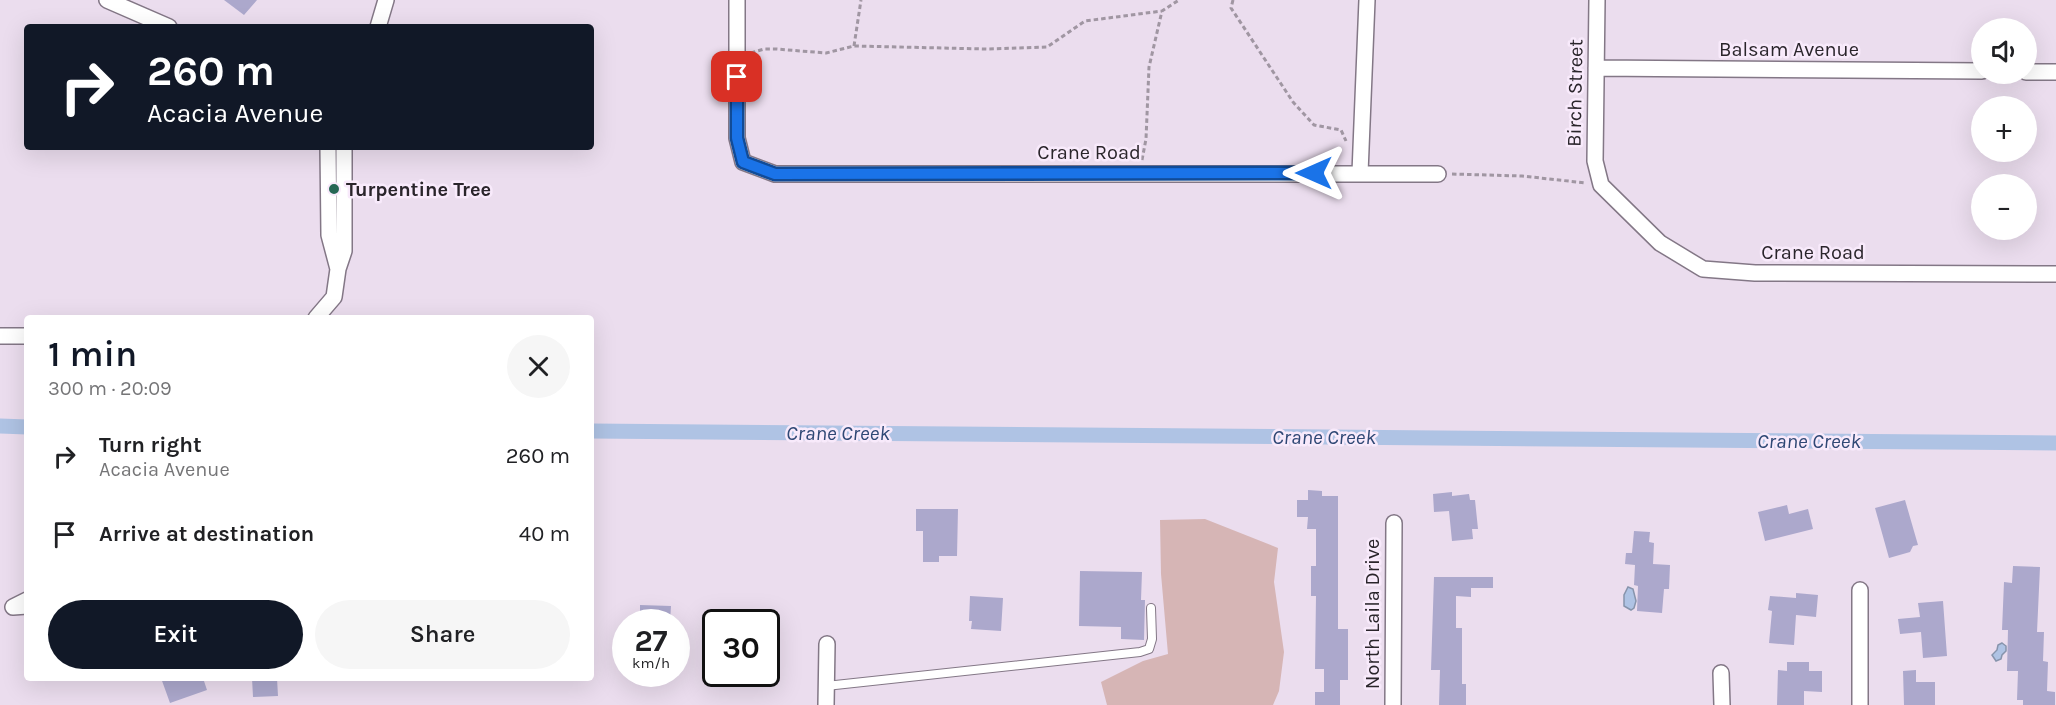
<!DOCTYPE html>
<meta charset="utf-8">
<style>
:root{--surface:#fff;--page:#f6f6f6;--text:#202124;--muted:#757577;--accent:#111827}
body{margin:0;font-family:Karla,sans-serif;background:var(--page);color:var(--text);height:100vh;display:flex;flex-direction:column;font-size:22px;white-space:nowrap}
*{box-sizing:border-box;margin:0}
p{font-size:20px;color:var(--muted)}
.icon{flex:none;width:33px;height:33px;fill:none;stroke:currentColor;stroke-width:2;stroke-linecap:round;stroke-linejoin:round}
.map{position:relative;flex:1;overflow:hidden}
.side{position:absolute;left:24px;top:315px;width:570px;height:366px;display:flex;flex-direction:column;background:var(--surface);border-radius:6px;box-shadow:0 6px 24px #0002}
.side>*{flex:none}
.top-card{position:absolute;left:24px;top:24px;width:570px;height:126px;border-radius:6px;box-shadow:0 6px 24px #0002;background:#111827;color:#fff;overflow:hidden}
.fabs{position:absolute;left:1971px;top:18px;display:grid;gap:12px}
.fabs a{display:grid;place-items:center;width:66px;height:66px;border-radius:50%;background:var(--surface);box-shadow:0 6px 24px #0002;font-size:30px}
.speed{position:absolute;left:612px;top:609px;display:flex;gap:12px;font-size:30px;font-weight:700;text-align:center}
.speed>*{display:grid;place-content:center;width:78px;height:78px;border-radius:50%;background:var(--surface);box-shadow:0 6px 24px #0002;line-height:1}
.speed small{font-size:15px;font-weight:400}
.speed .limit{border:3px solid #111;border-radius:9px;background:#fff;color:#111}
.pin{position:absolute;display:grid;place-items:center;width:51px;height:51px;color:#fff;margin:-26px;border-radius:12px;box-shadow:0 3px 9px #0006}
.me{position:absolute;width:66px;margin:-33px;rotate:270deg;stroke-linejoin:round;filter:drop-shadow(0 0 4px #0008)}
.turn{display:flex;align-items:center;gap:21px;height:126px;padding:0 24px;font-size:27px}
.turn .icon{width:78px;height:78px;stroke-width:2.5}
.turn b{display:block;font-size:42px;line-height:51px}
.round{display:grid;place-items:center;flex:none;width:63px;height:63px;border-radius:32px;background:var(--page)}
.overview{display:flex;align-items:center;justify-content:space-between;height:102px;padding:0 24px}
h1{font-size:36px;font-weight:600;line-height:45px;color:var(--accent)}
.primary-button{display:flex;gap:12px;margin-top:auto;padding:12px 24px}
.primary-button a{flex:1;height:69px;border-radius:36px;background:var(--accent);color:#fff;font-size:24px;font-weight:600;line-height:69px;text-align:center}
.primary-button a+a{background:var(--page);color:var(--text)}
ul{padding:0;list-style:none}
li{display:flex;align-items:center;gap:18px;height:78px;padding:0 24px}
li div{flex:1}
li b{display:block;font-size:22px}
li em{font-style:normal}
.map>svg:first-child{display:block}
.green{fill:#d6b5b5}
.water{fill:#afc3e4;stroke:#8794ac;stroke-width:1.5}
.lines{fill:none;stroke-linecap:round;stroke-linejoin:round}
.canal{stroke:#afc3e4;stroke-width:15}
.building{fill:#aca8cc}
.service-casing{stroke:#837786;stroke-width:10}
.minor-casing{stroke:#837786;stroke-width:18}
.path{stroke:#a096a2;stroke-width:3;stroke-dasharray:4.5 3;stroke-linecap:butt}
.service{stroke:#fff;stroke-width:8}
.minor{stroke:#fff;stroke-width:15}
.route-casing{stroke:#114b97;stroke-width:15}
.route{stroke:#1a73e8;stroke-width:10}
.poi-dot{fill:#266755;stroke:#f8eafb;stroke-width:2}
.labels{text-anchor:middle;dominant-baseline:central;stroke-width:5;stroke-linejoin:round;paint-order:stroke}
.street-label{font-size:20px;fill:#2a252b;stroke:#f8eafb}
.poi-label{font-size:20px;font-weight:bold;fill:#2a252b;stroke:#f8eafb;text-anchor:start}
.water-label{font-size:21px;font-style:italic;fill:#2f4875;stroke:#f8eafb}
</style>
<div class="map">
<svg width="2056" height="705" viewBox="0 0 2056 705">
<rect width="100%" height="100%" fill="#ebddee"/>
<path class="green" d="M 1205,519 L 1278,548 L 1274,582 L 1284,652 L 1279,691 L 1273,705 L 1107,705 L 1101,682 L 1143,661 L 1168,654 L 1161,574 L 1160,520 Z"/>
<path class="water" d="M 1628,587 L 1633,589 L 1636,601 L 1634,608 L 1631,610 L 1624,606 L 1624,595 Z
M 2002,643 L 2006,646 L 2006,651 L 2002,655 L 2001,659 L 1996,661 L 1992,655 L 1997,650 L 1998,645 Z"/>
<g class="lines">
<path class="canal" d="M 0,426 L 27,427
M 591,431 L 2056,443"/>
</g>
<path class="building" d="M 224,0 L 257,0 L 244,15 Z
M 1308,490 L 1322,491 L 1322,496 L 1338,496 L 1338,629 L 1348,629 L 1348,680 L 1340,680 L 1340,705 L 1315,705 L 1315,692 L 1324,692 L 1324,669 L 1315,669 L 1316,596 L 1311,596 L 1311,566 L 1316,566 L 1316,529 L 1307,529 L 1308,517 L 1297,517 L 1297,500 L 1308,500 Z
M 1452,492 L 1452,496 L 1469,494 L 1470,500 L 1475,500 L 1478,529 L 1472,529 L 1473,539 L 1452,541 L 1449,511 L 1434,512 L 1433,494 Z
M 1905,500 L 1918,545 L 1913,546 L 1910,552 L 1889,558 L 1875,508 Z
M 1787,505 L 1789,514 L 1808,509 L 1813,529 L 1765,541 L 1758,512 Z
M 916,509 L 958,509 L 957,556 L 939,556 L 939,562 L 923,562 L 923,531 L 916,531 Z
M 1634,531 L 1650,532 L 1649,542 L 1654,543 L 1653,564 L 1670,565 L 1669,589 L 1664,589 L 1662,613 L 1637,611 L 1638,586 L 1634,585 L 1635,565 L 1625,564 L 1626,553 L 1632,553 Z
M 2013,566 L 2040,567 L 2037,632 L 2044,632 L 2043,661 L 2048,662 L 2047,691 L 2055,692 L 2055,705 L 2023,705 L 2023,700 L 2017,700 L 2018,671 L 2007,671 L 2008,630 L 2002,630 L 2004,582 L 2012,583 Z
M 1080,571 L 1142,572 L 1141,600 L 1145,600 L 1144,640 L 1121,639 L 1121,627 L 1079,626 Z
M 1434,577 L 1493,577 L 1493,588 L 1471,588 L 1471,597 L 1456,596 L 1456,628 L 1462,628 L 1462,684 L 1466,684 L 1466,705 L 1439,705 L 1440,670 L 1431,670 Z
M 1796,593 L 1818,595 L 1816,617 L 1796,615 L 1794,645 L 1769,643 L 1772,611 L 1768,610 L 1770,596 L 1796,598 Z
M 970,596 L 1003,598 L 1001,631 L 971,629 L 972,621 L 969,621 Z
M 1943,601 L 1947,656 L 1923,658 L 1921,632 L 1900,634 L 1898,619 L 1920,617 L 1918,603 Z
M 640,605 L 671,606 L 670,622 L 640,622 Z
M 1787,662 L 1809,662 L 1809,671 L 1822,671 L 1822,692 L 1804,691 L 1804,705 L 1777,705 L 1778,670 L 1787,671 Z
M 1916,670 L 1916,682 L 1935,682 L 1935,705 L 1904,705 L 1903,671 Z
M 161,678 L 203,678 L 207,690 L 170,703 Z
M 252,678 L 277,678 L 278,696 L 253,697 Z"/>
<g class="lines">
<defs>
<path id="service" d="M 826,686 L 1140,652 L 1149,649 L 1152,639 L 1151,608"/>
<path id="minor" d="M 107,0 L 169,27
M 737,0 L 737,138 L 743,162 L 775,174 L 1438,174
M 1597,0 L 1595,161 L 1601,185 L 1660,243 L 1703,269 L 1755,273 L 2056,274
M 378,27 L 386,0
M 1596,68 L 1982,71
M 2026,72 L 2056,72
M 328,147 L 329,235 L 338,269
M 1360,173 L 1367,0
M 316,318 L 334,297 L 338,269 L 344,251 L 344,147
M 0,336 L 27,336
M 1860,590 L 1860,705
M 27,600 L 13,607 L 27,606
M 1721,673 L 1722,705
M 826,705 L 827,644
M 1393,705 L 1394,523"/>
</defs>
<use href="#service" class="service-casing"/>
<use href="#minor" class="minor-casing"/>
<path class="path" d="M 1233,0 L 1231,8 L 1293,102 L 1314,125 L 1341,130 L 1346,141
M 854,46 L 861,0
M 751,53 L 764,49 L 776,49 L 826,53 L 854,46 L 987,49 L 1047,47 L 1085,21 L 1162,11
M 1142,160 L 1146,139 L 1149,67 L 1162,11 L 1179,0
M 1452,174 L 1522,176 L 1586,183"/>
<use href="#service" class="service"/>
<use href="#minor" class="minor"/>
</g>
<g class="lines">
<defs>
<path id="route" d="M 737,77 L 737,138 L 743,162 L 775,174 L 1314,173"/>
</defs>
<use href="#route" class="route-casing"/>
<use href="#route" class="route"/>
</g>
<circle class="poi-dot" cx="334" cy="189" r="6"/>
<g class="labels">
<g class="street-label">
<text x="1789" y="49">Balsam Avenue</text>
<text transform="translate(1575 93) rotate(-89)">Birch Street</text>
<text x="1089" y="152">Crane Road</text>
<text x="1813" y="252">Crane Road</text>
<text transform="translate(1372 614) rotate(-90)">North Laila Drive</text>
</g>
<g class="poi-label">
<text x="346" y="189">Turpentine Tree</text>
</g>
<g class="water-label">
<text x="838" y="433">Crane Creek</text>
<text x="1324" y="437">Crane Creek</text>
<text x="1809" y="441">Crane Creek</text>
</g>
</g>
</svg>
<div class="fabs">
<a><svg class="icon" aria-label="sound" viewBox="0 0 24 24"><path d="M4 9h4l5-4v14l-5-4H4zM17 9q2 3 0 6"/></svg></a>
<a>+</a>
<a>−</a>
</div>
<div class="speed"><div>27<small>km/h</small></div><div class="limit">30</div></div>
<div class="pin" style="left:737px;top:77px;background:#d93025"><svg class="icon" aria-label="arrive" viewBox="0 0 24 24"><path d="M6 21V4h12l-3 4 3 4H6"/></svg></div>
<svg class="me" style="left:1314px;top:173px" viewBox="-20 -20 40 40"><path d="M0-17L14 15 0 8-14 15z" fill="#1a73e8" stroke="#fff" stroke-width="4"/></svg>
<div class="top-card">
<div class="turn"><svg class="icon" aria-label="right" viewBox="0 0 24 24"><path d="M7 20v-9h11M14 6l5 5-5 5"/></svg><div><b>260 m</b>Acacia Avenue</div></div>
</div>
<section class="side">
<div class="overview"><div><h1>1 min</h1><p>300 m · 20:09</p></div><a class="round"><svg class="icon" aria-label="close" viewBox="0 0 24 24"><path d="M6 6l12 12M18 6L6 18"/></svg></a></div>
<ul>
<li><svg class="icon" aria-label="right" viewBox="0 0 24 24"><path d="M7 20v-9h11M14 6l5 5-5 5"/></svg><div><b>Turn right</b><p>Acacia Avenue</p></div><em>260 m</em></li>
<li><svg class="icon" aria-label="arrive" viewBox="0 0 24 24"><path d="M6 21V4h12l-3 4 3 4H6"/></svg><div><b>Arrive at destination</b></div><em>40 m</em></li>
</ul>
<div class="primary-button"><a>Exit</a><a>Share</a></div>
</section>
</div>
